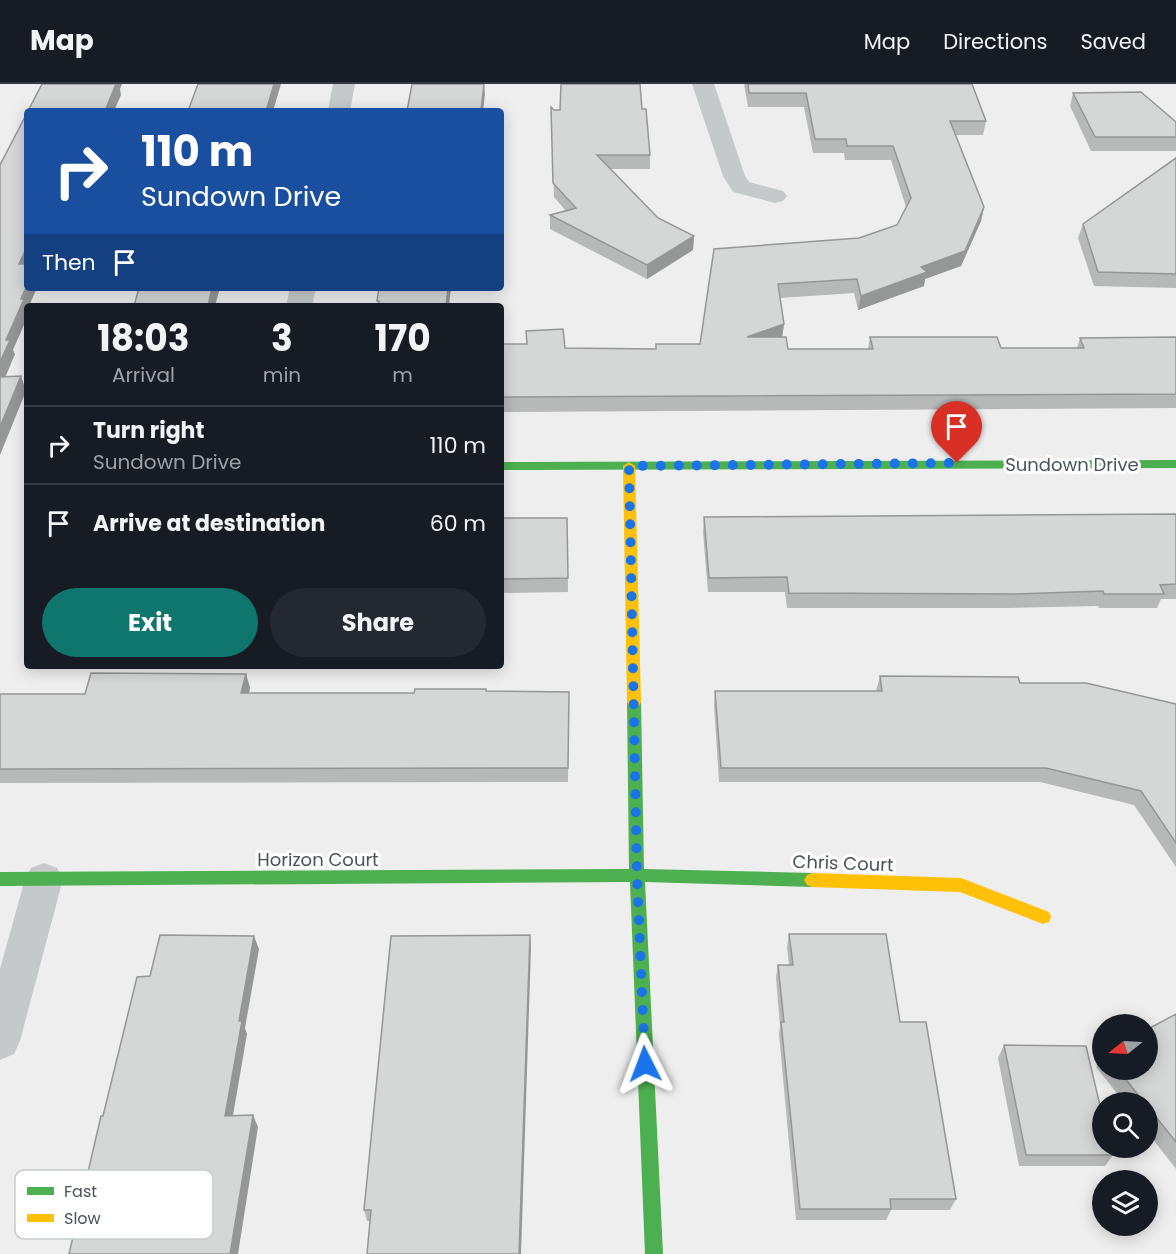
<!DOCTYPE html>
<style>
:root{--surface:#171b24;--page:#242831;--text:#f1f3f6;--muted:#9ea1a6;--line:#363941;--accent:#0f766e}
body{margin:0;font-family:Poppins,sans-serif;background:var(--page);color:var(--text);height:100vh;display:flex;flex-direction:column;font-size:22px;white-space:nowrap}
*{box-sizing:border-box;margin:0}
p{font-size:20px;color:var(--muted)}
.icon{flex:none;width:33px;height:33px;fill:none;stroke:currentColor;stroke-width:2;stroke-linecap:round;stroke-linejoin:round}
.map{position:relative;flex:1;overflow:hidden}
.side{position:absolute;left:24px;top:219px;width:480px;height:366px;display:flex;flex-direction:column;background:var(--surface);border-radius:6px;box-shadow:0 3px 15px #0003}
.side>*{flex:none}
.banner{position:absolute;left:24px;top:24px;width:480px;height:183px;border-radius:6px;box-shadow:0 3px 15px #0003;background:#1a4fa0;color:#fff;overflow:hidden}
.needle{width:39px;rotate:252deg}
.fabs{position:absolute;left:1092px;top:930px;display:grid;gap:12px}
.fabs a{display:grid;place-items:center;width:66px;height:66px;border-radius:50%;background:var(--surface);box-shadow:0 3px 15px #0003;font-size:30px}
.pin{position:absolute;display:grid;place-items:center;width:51px;height:51px;color:#fff;margin:-62px -26px;border-radius:50% 50% 50% 0;rotate:-45deg;box-shadow:0 0 6px #0007}
.pin .icon{rotate:45deg}
.me{position:absolute;width:66px;margin:-33px;rotate:357deg;stroke-linejoin:round;filter:drop-shadow(0 0 4px #0008)}
.turn{display:flex;align-items:center;gap:21px;height:126px;padding:0 18px;font-size:27px}
.turn .icon{width:78px;height:78px;stroke-width:2.5}
.turn b{display:block;font-size:42px;line-height:51px}
.then{display:flex;align-items:center;height:57px;padding:0 18px;background:#0003;gap:12px;font-size:22px}
.eta{display:flex;justify-content:space-evenly;align-items:center;height:102px;text-align:center}
.eta b{font-size:36px;font-weight:700;line-height:42px}
.action{display:flex;gap:12px;margin-top:auto;padding:12px 18px}
.action a{flex:1;height:69px;border-radius:36px;background:var(--accent);color:#fff;font-size:24px;font-weight:700;line-height:69px;text-align:center}
.action a+a{background:var(--page);color:var(--text)}
ul{padding:0;list-style:none}
li{display:flex;align-items:center;gap:18px;height:78px;padding:0 18px;border-top:2px solid var(--line)}
li div{flex:1}
li b{display:block;font-size:22px}
li em{font-style:normal}
header{display:flex;align-items:center;gap:36px;box-sizing:border-box;height:84px;padding:0 30px;background:var(--surface);border-bottom:2px solid var(--line)}
header strong{font-size:28px}
nav{display:flex;gap:33px;margin-inline-start:auto;font-size:21px}
.map>svg:first-child{display:block}
.lines{fill:none;stroke-linecap:round;stroke-linejoin:round}
.street{fill:#c5c9ca;fill-rule:evenodd}
.fast{fill:#4caf50;fill-rule:evenodd}
.slow{fill:#ffc107;fill-rule:evenodd}
.wall{fill:#b7b8b8}
.shaded-wall{fill:#959696}
.building{fill:#d5d6d6;stroke:#959696;stroke-width:1.5}
.route{stroke:#1a73e8;stroke-width:10;stroke-dasharray:0 18}
.labels{text-anchor:middle;dominant-baseline:central;stroke-width:6;stroke-linejoin:round;paint-order:stroke}
.street-label{font-size:18px;fill:#475259;stroke:#fff}
.key{fill:#fff;stroke:#c8cbcd;stroke-width:1.5}
.key-label{font-size:16px;fill:#475259}
</style>
<header>
<strong>Map</strong>
<nav><a>Map</a><a>Directions</a><a>Saved</a></nav>
</header>
<div class="map">
<svg width="1176" height="1170" viewBox="0 0 1176 1170">
<rect width="100%" height="100%" fill="#efeeee"/>
<g class="lines">
<path class="street" d="M 333,0 L 355,0 L 350,27 L 328,27 Z
M 692,0 L 714,0 L 745,92 L 749,98 L 783,107 L 787,112 L 783,117 L 775,119 L 733,108 L 723,92 Z
M 290,204 L 316,204 L 312,222 L 286,222 Z
M 44,779 L 57,784 L 63,795 L 20,957 L 14,970 L 0,976 L 0,885 L 25,795 L 31,784 Z"/>
<path class="fast" d="M 1176,376 L 1176,384 L 501,386 L 501,378 Z
M 634,613 L 639,614 L 641,618 L 644,785 L 812,789 L 817,791 L 820,796 L 817,801 L 812,803 L 645,798 L 663,1170 L 645,1170 L 630,798 L 0,802 L 0,788 L 629,785 L 627,618 L 629,614 Z"/>
<path class="slow" d="M 629,378 L 635,382 L 641,618 L 639,622 L 629,622 L 627,618 L 623,382 Z
M 812,789 L 961,794 L 1049,828 L 1051,833 L 1049,838 L 1043,840 L 960,808 L 812,803 L 807,801 L 804,796 L 807,791 Z"/>
</g>
<path class="wall" d="M 744,0 L 972,0 L 986,37 L 983,51 L 956,51 L 984,123 L 981,137 L 961,182 L 925,195 L 924,202 L 858,226 L 854,209 L 780,214 L 784,240 L 782,253 L 788,265 L 868,265 L 870,253 L 1001,264 L 1077,264 L 1080,254 L 1176,253 L 1176,324 L 501,328 L 501,260 L 565,264 L 656,265 L 700,260 L 714,165 L 859,154 L 897,141 L 906,123 L 891,76 L 845,76 L 844,69 L 813,69 L 804,23 L 748,23 Z
M 1073,9 L 1176,38 L 1176,67 L 1091,67 L 1070,22 Z
M 551,23 L 554,26 L 642,25 L 650,71 L 650,85 L 611,85 L 658,134 L 694,152 L 693,166 L 647,195 L 550,145 L 550,131 L 566,127 L 554,113 Z
M 1176,74 L 1176,204 L 1094,202 L 1078,154 L 1083,140 Z
M 1176,430 L 1176,515 L 1161,515 L 1157,524 L 1099,524 L 1098,522 L 1008,524 L 787,524 L 785,508 L 708,508 L 703,448 L 704,433 Z
M 501,434 L 567,434 L 568,508 L 501,509 Z
M 246,590 L 250,604 L 249,609 L 414,609 L 487,607 L 569,608 L 568,698 L 0,699 L 0,610 L 85,610 Z
M 880,592 L 1020,599 L 1176,620 L 1176,783 L 1134,721 L 1040,698 L 719,698 L 714,621 L 715,607 L 876,607 Z
M 789,850 L 900,938 L 956,1115 L 950,1126 L 891,1126 L 886,1136 L 796,1136 L 779,950 L 780,942 L 776,894 L 778,881 L 789,881 L 787,863 Z
M 531,864 L 370,1137 L 367,1137 L 364,1126 Z
M 1176,930 L 1176,1085 L 1148,1049 L 1148,1018 L 1124,1018 L 1096,983 L 1102,972 L 1102,986 L 1148,986 Z
M 1004,961 L 1113,1071 L 1105,1082 L 1019,1082 L 998,974 Z"/>
<path class="shaded-wall" d="M 114,0 L 122,0 L 120,5 L 121,11 L 114,27 L 105,27 Z
M 274,0 L 281,0 L 273,27 L 266,27 Z
M 484,0 L 485,10 L 483,27 L 481,27 Z
M 984,123 L 981,137 L 961,182 L 925,195 L 924,202 L 858,226 L 861,212 L 921,183 Z
M 694,152 L 693,166 L 647,195 L 647,181 Z
M 27,163 L 27,188 L 19,180 Z
M 27,201 L 27,204 L 37,204 L 29,222 L 27,222 L 27,234 L 13,266 L 15,270 L 0,306 L 0,278 L 6,256 Z
M 212,204 L 220,204 L 215,222 L 208,222 Z
M 448,204 L 451,204 L 449,222 L 446,222 Z
M 784,240 L 782,254 L 747,253 Z
M 21,292 L 26,307 L 0,371 L 0,343 Z
M 246,590 L 250,604 L 246,623 L 241,609 Z
M 530,851 L 531,864 L 521,1170 L 519,1170 Z
M 254,852 L 259,865 L 245,944 L 247,950 L 231,1043 L 225,1032 L 239,937 Z
M 253,1031 L 258,1043 L 238,1170 L 230,1170 Z"/>
<path class="building" d="M 42,0 L 116,0 L 105,27 L 28,27 Z
M 198,0 L 274,0 L 266,27 L 188,27 Z
M 412,0 L 484,0 L 481,27 L 407,27 Z
M 561,0 L 640,0 L 642,25 L 646,25 L 650,71 L 597,71 L 658,134 L 694,152 L 647,181 L 550,131 L 576,124 L 553,99 L 551,23 L 554,26 L 560,26 Z
M 748,0 L 972,0 L 986,37 L 950,37 L 984,123 L 965,167 L 921,183 L 927,188 L 861,212 L 857,195 L 778,200 L 784,240 L 747,253 L 786,253 L 788,265 L 873,265 L 870,253 L 997,253 L 1001,264 L 1084,264 L 1080,254 L 1176,253 L 1176,310 L 501,313 L 501,260 L 527,260 L 526,247 L 563,245 L 565,264 L 656,265 L 656,260 L 700,260 L 714,165 L 859,154 L 897,141 L 911,114 L 893,62 L 847,62 L 846,55 L 815,55 L 806,9 L 749,9 Z
M 1141,8 L 1176,38 L 1176,53 L 1095,53 L 1073,9 Z
M 27,29 L 27,163 L 19,180 L 27,180 L 27,201 L 21,215 L 24,215 L 6,256 L 10,256 L 0,278 L 0,81 Z
M 1176,74 L 1176,190 L 1098,188 L 1083,140 Z
M 139,204 L 212,204 L 208,222 L 134,222 Z
M 379,204 L 448,204 L 446,222 L 378,222 L 379,217 L 377,217 Z
M 21,292 L 0,343 L 0,293 Z
M 1176,430 L 1176,500 L 1160,501 L 1164,510 L 1104,510 L 1103,507 L 1013,510 L 789,509 L 787,493 L 709,494 L 704,433 Z
M 501,434 L 567,434 L 568,494 L 501,495 Z
M 91,589 L 246,590 L 241,609 L 414,609 L 415,605 L 486,605 L 486,607 L 569,608 L 568,684 L 0,685 L 0,610 L 85,610 Z
M 880,592 L 1018,593 L 1020,599 L 1086,599 L 1176,620 L 1176,759 L 1141,707 L 1046,684 L 721,684 L 715,607 L 882,607 Z
M 789,850 L 886,850 L 900,938 L 926,938 L 956,1115 L 890,1115 L 891,1125 L 800,1125 L 781,938 L 784,938 L 778,881 L 793,881 Z
M 160,851 L 254,852 L 239,937 L 242,937 L 225,1032 L 253,1031 L 230,1170 L 69,1170 L 101,1032 L 103,1032 L 137,893 L 150,892 Z
M 530,851 L 519,1170 L 367,1170 L 371,1126 L 364,1126 L 391,852 Z
M 1176,930 L 1176,1058 L 1148,1023 L 1148,1018 L 1144,1018 L 1118,986 L 1148,986 L 1148,945 Z
M 1004,961 L 1086,962 L 1102,1030 L 1102,1064 L 1111,1064 L 1113,1071 L 1026,1071 Z"/>
<g class="lines">
<path class="route" d="M 645,980 L 637,791 L 629,382 L 957,379"/>
</g>
<g class="labels">
<g class="street-label">
<text x="1072" y="380">Sundown Drive</text>
<text x="318" y="775">Horizon Court</text>
<text transform="translate(843 779) rotate(2)">Chris Court</text>
</g>
</g>
<rect x="15" y="1086" width="198" height="69" rx="9" class="key"/>
<rect x="27" y="1103" width="27" height="8" fill="#4caf50"/>
<rect x="27" y="1130" width="27" height="8" fill="#ffc107"/>
<g class="key-label">
<text x="64" y="1113">Fast</text>
<text x="64" y="1140">Slow</text>
</g>
</svg>
<div class="fabs">
<a><svg class="needle" viewBox="-14 -14 28 28"><path d="M0-13l5 13h-10z" fill="#e53935"/><path d="M0 13l5-13h-10z" fill="#9ea1a6"/></svg></a>
<a><svg class="icon" aria-label="search" viewBox="0 0 24 24"><circle cx="10" cy="10" r="6"/><path d="M15 15l6 6"/></svg></a>
<a><svg class="icon" aria-label="layers" viewBox="0 0 24 24"><path d="M12 4l9 5-9 5-9-5zM3 14l9 5 9-5"/></svg></a>
</div>
<div class="pin" style="left:957px;top:379px;background:#d93025"><svg class="icon" aria-label="arrive" viewBox="0 0 24 24"><path d="M6 21V4h12l-3 4 3 4H6"/></svg></div>
<svg class="me" style="left:645px;top:980px" viewBox="-20 -20 40 40"><path d="M0-17L14 15 0 8-14 15z" fill="#1a73e8" stroke="#fff" stroke-width="4"/></svg>
<div class="banner">
<div class="turn"><svg class="icon" aria-label="right" viewBox="0 0 24 24"><path d="M7 20v-9h11M14 6l5 5-5 5"/></svg><div><b>110 m</b>Sundown Drive</div></div>
<div class="then">Then<svg class="icon" aria-label="arrive" viewBox="0 0 24 24"><path d="M6 21V4h12l-3 4 3 4H6"/></svg></div>
</div>
<section class="side">
<div class="eta">
<div><b>18:03</b><p>Arrival</p></div>
<div><b>3</b><p>min</p></div>
<div><b>170</b><p>m</p></div>
</div>
<ul>
<li><svg class="icon" aria-label="right" viewBox="0 0 24 24"><path d="M7 20v-9h11M14 6l5 5-5 5"/></svg><div><b>Turn right</b><p>Sundown Drive</p></div><em>110 m</em></li>
<li><svg class="icon" aria-label="arrive" viewBox="0 0 24 24"><path d="M6 21V4h12l-3 4 3 4H6"/></svg><div><b>Arrive at destination</b></div><em>60 m</em></li>
</ul>
<div class="action"><a>Exit</a><a>Share</a></div>
</section>
</div>
